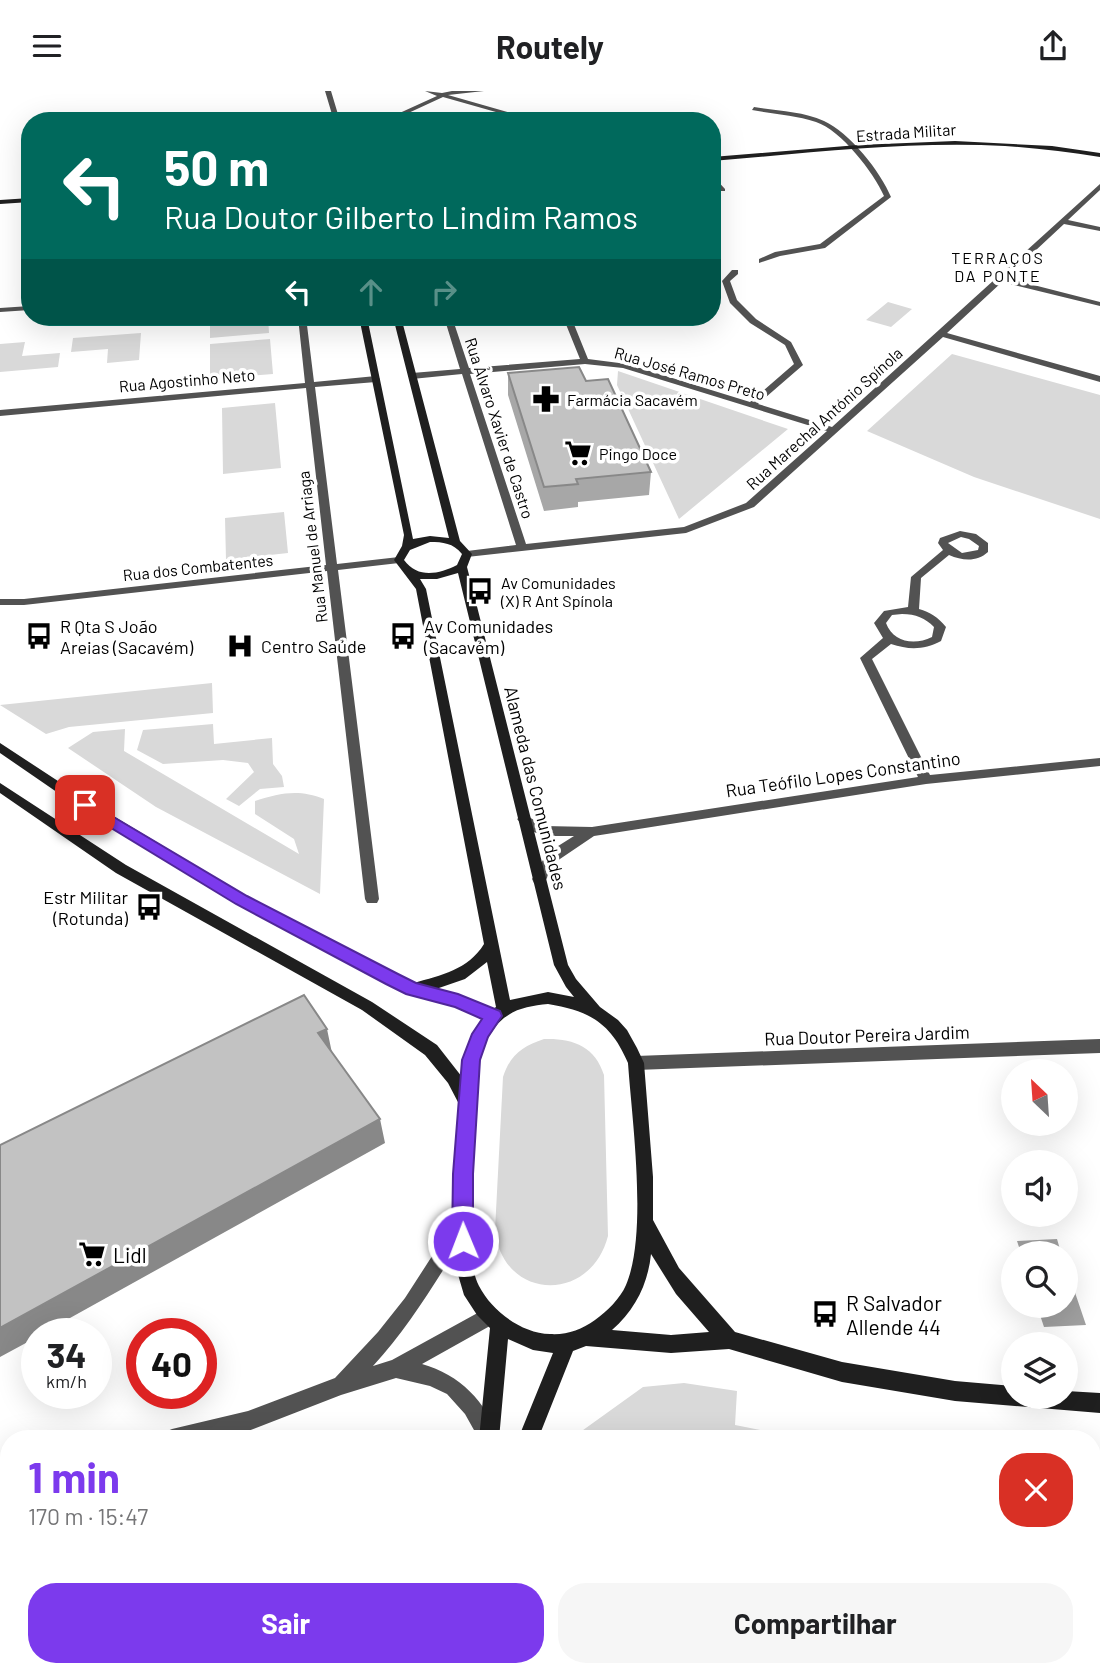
<!DOCTYPE html>
<html lang="pt">
<meta charset="utf-8">
<style>
:root{--surface:#fff;--page:#f6f6f6;--text:#202124;--muted:#757577;--accent:#7c3aed}
body{margin:0;font-family:Barlow,sans-serif;background:var(--page);color:var(--text);height:100vh;display:flex;flex-direction:column;font-size:26px;white-space:nowrap}
*{box-sizing:border-box;margin:0}
p{font-size:23px;color:var(--muted)}
.icon{flex:none;width:38px;height:38px;fill:none;stroke:currentColor;stroke-width:2;stroke-linecap:round;stroke-linejoin:round}
.map{position:relative;flex:1;overflow:hidden}
.side{position:absolute;left:0px;top:1339px;width:1101px;height:247px;display:flex;flex-direction:column;background:var(--surface);border-radius:28px 28px 0 0;box-shadow:0 7px 28px #0002}
.side>*{flex:none}
.top-card{position:absolute;left:21px;top:21px;width:700px;height:214px;border-radius:28px;box-shadow:0 7px 28px #0002;background:#00695c;color:#fff;overflow:hidden}
.needle{width:46px;rotate:335deg}
.tools{position:absolute;left:1001px;top:968px;display:grid;gap:14px}
.tools a{display:grid;place-items:center;width:77px;height:77px;border-radius:50%;background:var(--surface);box-shadow:0 7px 28px #0002;font-size:35px}
.speed{position:absolute;left:21px;top:1227px;display:flex;gap:14px;font-size:35px;font-weight:700;text-align:center}
.speed>*{display:grid;place-content:center;width:91px;height:91px;border-radius:50%;background:var(--surface);box-shadow:0 7px 28px #0002;line-height:1}
.speed small{font-size:18px;font-weight:400}
.speed .limit{border:10px solid #d22;background:#fff;color:#111}
.pin{position:absolute;display:grid;place-items:center;width:60px;height:60px;color:#fff;margin:-30px;border-radius:14px;box-shadow:0 4px 10px #0006}
.me{position:absolute;width:77px;margin:-38px;rotate:359deg;stroke-linejoin:round;filter:drop-shadow(0 0 5px #0008)}
.turn{display:flex;align-items:center;gap:24px;height:147px;padding:0 28px;font-size:32px}
.turn .icon{width:91px;height:91px;stroke-width:2.5}
.turn b{display:block;font-size:49px;line-height:60px}
.lanes{display:flex;align-items:center;height:66px;padding:0 28px;background:#0003;justify-content:center;gap:35px;direction:ltr}
.lanes .off{opacity:.35}
.round{display:grid;place-items:center;flex:none;width:74px;height:74px;border-radius:28px;background:var(--page)}
.summary{display:flex;align-items:center;justify-content:space-between;height:119px;padding:0 28px}
h1{font-size:42px;font-weight:700;line-height:52px;color:var(--accent)}
.primary-button{display:flex;gap:14px;margin-top:auto;padding:14px 28px}
.primary-button a{flex:1;height:80px;border-radius:28px;background:var(--accent);color:#fff;font-size:28px;font-weight:700;line-height:80px;text-align:center}
.primary-button a+a{background:var(--page);color:var(--text)}
header{display:flex;justify-content:space-between;align-items:center;height:91px;padding:0 28px;background:var(--surface);font-size:32px;font-weight:700}
.map>svg:first-child{display:block}
.green{fill:#d9d9d9}
.water{fill:#a0a0a0}
.lines{fill:none;stroke-linecap:round;stroke-linejoin:round}
.street{fill:#525252;fill-rule:evenodd}
.secondary{fill:#1f1f1f;fill-rule:evenodd}
.wall{fill:#a7a7a7}
.shaded-wall{fill:#888}
.building{fill:#c2c2c2;stroke:#888;stroke-width:2}
.route{fill:#7c3aed;stroke:#51269a;stroke-width:2}
.labels{text-anchor:middle;dominant-baseline:central;stroke-width:7;stroke-linejoin:round;paint-order:stroke}
.far-street-label{font-size:16px;fill:#000;stroke:#fff}
.far-neighbourhood-label{font-size:16px;letter-spacing:2px;fill:#000;stroke:#fff}
.far-poi-label{font-size:16px;fill:#000;stroke:#fff;text-anchor:start}
.poi-label{font-size:18px;fill:#000;stroke:#fff;text-anchor:start}
.street-label{font-size:18px;fill:#000;stroke:#fff}
.near-poi-label{font-size:21px;fill:#000;stroke:#fff;text-anchor:start}
</style>
<header><svg class="icon" aria-label="menu" viewBox="0 0 24 24"><path d="M4 6h16M4 12h16M4 18h16"/></svg>Routely<svg class="icon" aria-label="share" viewBox="0 0 24 24"><path d="M12 15V3M7 8l5-5 5 5M5 13v7h14v-7"/></svg></header>
<div class="map">
<svg width="1100" height="1584" viewBox="0 0 1100 1584">
<rect width="100%" height="100%" fill="#fff"/>
<path class="green" d="M 888,211 L 912,218 L 891,236 L 866,229 Z
M 210,226 L 268,226 L 269,242 L 210,247 Z
M 141,242 L 139,269 L 107,272 L 108,258 L 71,261 L 73,247 Z
M 270,248 L 273,283 L 210,288 L 210,253 Z
M 25,251 L 22,265 L 60,262 L 58,276 L 0,281 L 0,253 Z
M 952,263 L 1100,304 L 1100,428 L 974,386 L 867,340 Z
M 618,280 L 788,338 L 679,428 L 617,294 Z
M 275,312 L 281,377 L 223,383 L 222,317 Z
M 284,421 L 288,462 L 226,469 L 225,427 Z
M 212,592 L 213,622 L 69,636 L 46,643 L 0,614 Z
M 213,633 L 214,653 L 272,647 L 273,673 L 282,685 L 284,696 L 260,698 L 239,715 L 226,708 L 254,681 L 248,672 L 223,669 L 163,673 L 137,659 L 143,639 Z
M 125,638 L 124,660 L 299,763 L 294,748 L 255,723 L 255,710 C 280,702 299,698 324,708 L 320,803 L 156,716 L 68,657 L 93,641 Z
M 544,948 C 572,947 595,955 604,984 L 608,1145 C 590,1214 502,1209 495,1139 L 503,986 C 510,964 523,955 544,948 Z
M 684,1292 L 737,1300 L 735,1334 L 800,1347 L 572,1347 L 643,1296 Z
M 1092,1386 L 1100,1386 L 1100,1584 L 627,1584 L 622,1577 L 1092,1577 Z"/>
<path class="water" d="M 1057,1148 L 1061,1162 L 1021,1162 L 1017,1150 Z
M 1066,1175 L 1086,1234 L 1044,1236 L 1037,1215 L 1066,1214 Z"/>
<g class="lines">
<path class="street" d="M 325,0 L 331,0 L 340,30 L 334,30 Z
M 425,0 L 442,2 L 452,0 L 484,0 L 448,4 L 514,23 L 524,30 L 517,30 L 510,25 L 443,6 L 391,30 L 382,30 L 437,5 Z
M 754,16 C 777,20 802,20 824,30 C 849,41 881,81 891,106 L 825,157 L 780,165 L 759,172 L 759,168 L 775,161 L 820,153 L 884,105 C 874,82 841,39 816,31 C 795,24 773,23 752,19 Z
M 712,84 L 725,98 L 725,100 L 721,100 L 712,91 Z
M 1100,93 L 1100,99 L 1068,129 L 1100,136 L 1100,140 L 1064,133 L 1006,187 L 1100,211 L 1100,215 L 1002,191 L 947,242 L 1100,285 L 1100,291 L 943,246 L 754,416 L 686,442 L 467,466 L 462,463 L 467,460 L 516,454 L 462,283 L 412,288 L 408,285 L 412,282 L 460,278 L 444,226 L 452,226 L 469,277 L 580,268 L 563,226 L 571,226 L 588,268 L 627,273 L 750,311 L 794,273 L 785,254 L 750,232 L 730,212 L 722,190 L 732,179 L 738,179 L 738,183 L 730,190 L 737,209 L 756,228 L 791,251 L 803,274 L 758,313 L 832,336 ZM 585,273 L 623,277 L 827,340 L 746,412 L 684,436 L 526,453 L 470,283 Z
M 30,215 L 30,219 L 0,221 L 0,217 Z
M 298,226 L 306,226 L 314,291 L 376,285 L 380,288 L 376,291 L 315,296 L 337,473 L 399,466 L 404,469 L 399,472 L 338,479 L 379,808 L 377,812 L 367,812 L 365,808 L 327,480 L 24,514 L 0,514 L 0,508 L 24,508 L 326,474 L 306,297 L 0,325 L 0,319 L 305,292 Z
M 960,440 L 976,443 L 988,452 L 988,461 C 977,471 963,470 949,464 L 921,487 L 919,518 C 930,521 938,526 946,536 L 941,550 C 924,559 909,559 891,553 L 872,568 L 930,684 L 1100,667 L 1100,675 L 926,693 L 594,745 L 557,770 L 544,792 L 534,792 L 532,788 L 547,762 L 574,745 C 551,745 533,747 517,728 L 524,723 L 544,735 L 592,736 L 918,686 L 860,567 L 883,547 L 874,532 L 884,520 L 908,516 L 911,486 L 943,459 L 938,452 L 940,447 ZM 961,446 L 969,448 L 979,455 L 978,459 L 962,462 L 948,452 ZM 902,523 C 916,523 925,527 934,536 L 932,546 C 914,555 893,551 886,532 L 892,524 Z
M 1100,948 L 1100,962 L 636,979 L 630,977 L 628,972 L 630,967 L 636,965 Z
M 462,1126 L 468,1128 L 471,1134 L 468,1140 C 438,1186 411,1234 373,1275 L 392,1269 L 483,1219 L 490,1216 L 497,1219 L 499,1225 L 497,1231 L 422,1273 C 460,1284 486,1310 499,1348 L 479,1348 L 465,1323 L 447,1303 L 430,1295 L 396,1287 L 341,1304 L 248,1340 L 216,1348 L 162,1348 L 165,1341 L 172,1338 L 248,1320 L 335,1287 L 378,1241 L 405,1207 L 456,1128 Z
M 9,1374 L 9,1394 L 0,1397 L 0,1377 Z"/>
<path class="secondary" d="M 955,50 L 1052,55 L 1100,62 L 1100,66 C 1068,61 1037,57 1005,55 C 907,50 809,62 712,70 L 712,66 L 858,54 Z
M 30,107 L 30,111 L 0,113 L 0,109 Z
M 359,226 L 367,226 L 413,448 L 430,445 L 449,447 L 393,226 L 401,226 L 460,450 L 472,463 L 467,476 L 568,874 L 576,888 L 600,916 L 618,929 L 627,939 L 637,957 L 644,972 L 653,1086 L 653,1129 L 679,1177 L 735,1241 L 842,1271 L 955,1290 L 1013,1295 L 1013,1306 L 1066,1306 L 1066,1300 L 1100,1302 L 1100,1322 L 955,1310 L 842,1291 L 729,1258 L 671,1262 L 586,1255 L 573,1260 L 538,1348 L 518,1348 L 553,1262 L 533,1259 L 508,1248 L 499,1348 L 479,1348 L 490,1237 L 477,1224 L 464,1204 L 454,1170 L 454,1099 L 460,1015 L 448,992 L 425,964 L 362,919 L 116,782 L 0,702 L 0,692 L 126,774 L 372,911 L 437,954 L 462,986 L 463,969 L 484,928 L 455,915 L 407,902 L 236,813 L 80,717 L 0,662 L 0,652 L 90,711 L 246,805 L 414,892 C 441,884 468,879 484,853 L 416,498 L 394,469 L 402,455 L 404,444 ZM 430,451 C 443,451 453,452 462,463 L 457,474 C 439,483 418,488 404,469 L 410,459 ZM 458,482 L 554,874 L 566,896 L 574,906 L 548,901 L 510,909 L 426,498 L 420,488 L 437,488 ZM 487,871 L 496,916 L 493,918 L 463,906 L 436,898 L 465,888 ZM 548,913 C 590,920 611,932 628,972 C 632,1030 648,1142 626,1194 C 620,1208 607,1220 595,1229 C 581,1239 567,1244 550,1243 C 521,1242 492,1220 479,1195 C 461,1161 473,1056 476,1016 C 477,1001 476,983 479,968 C 482,957 489,944 496,935 C 510,918 528,915 548,913 ZM 651,1163 L 676,1203 L 709,1241 L 671,1244 L 612,1239 C 635,1219 648,1193 651,1163 Z
M 409,1577 L 433,1577 L 430,1584 L 406,1584 Z"/>
</g>
<path class="wall" d="M 508,282 L 651,381 L 649,404 L 578,411 L 578,416 L 544,420 L 508,304 Z"/>
<path class="shaded-wall" d="M 327,938 L 332,962 L 318,942 Z
M 380,1028 L 385,1052 L 43,1242 L 37,1242 L 37,1246 L 0,1266 L 0,1237 Z"/>
<path class="building" d="M 579,276 L 586,290 L 608,288 L 651,381 L 576,388 L 578,393 L 544,396 L 508,282 Z
M 304,904 L 327,938 L 318,942 L 380,1028 L 0,1237 L 0,1054 Z"/>
<path class="route" d="M 85,709 L 247,805 L 398,883 L 416,892 L 458,903 L 500,920 L 502,925 L 488,946 L 480,969 L 473,1083 L 473,1150 L 470,1156 L 463,1159 L 455,1156 L 452,1150 L 453,1083 L 462,969 L 472,943 L 482,928 L 455,916 L 406,903 L 386,893 L 236,813 L 80,718 L 78,714 Z"/>
<defs>
<symbol id="pharmacy-bare" viewBox="-9 -9 18 18"><path d="M-2-6h4v4h4v4h-4v4h-4v-4h-4v-4h4Z" fill="#000" stroke="#fff" stroke-width="2.5" paint-order="stroke"/></symbol>
<symbol id="supermarket-bare" viewBox="-9 -9 18 18"><path d="M-6-5.5h2.5l.6 2H6L4.5 2H-2.5L-4.4-4H-6ZM-1.5 3.2a1.3 1.3 0 1 0 .1 0ZM3 3.2a1.3 1.3 0 1 0 .1 0Z" fill="#000" stroke="#fff" stroke-width="2.5" paint-order="stroke"/></symbol>
<symbol id="bus-bare" viewBox="-9 -9 18 18"><path d="M-5-6H5V4H4V6H2V4H-2V6H-4V4H-5ZM-3.5-4V0h7V-4ZM-3.5 1.2v1.5H-2V1.2ZM2 1.2v1.5H3.5V1.2Z" fill="#000" stroke="#fff" stroke-width="2.5" paint-order="stroke"/></symbol>
<symbol id="hospital-bare" viewBox="-9 -9 18 18"><path d="M-5-5h3v3.5h4V-5h3V5h-3V1.5h-4V5h-3Z" fill="#000" stroke="#fff" stroke-width="2.5" paint-order="stroke"/></symbol>
</defs>
<g fill-rule="evenodd">
<use href="#pharmacy-bare" x="527" y="289" width="38" height="38"/>
<use href="#supermarket-bare" x="559" y="343" width="38" height="38"/>
<use href="#bus-bare" x="461" y="481" width="38" height="38"/>
<use href="#bus-bare" x="20" y="526" width="38" height="38"/>
<use href="#bus-bare" x="384" y="526" width="38" height="38"/>
<use href="#hospital-bare" x="221" y="536" width="38" height="38"/>
<use href="#bus-bare" x="130" y="797" width="38" height="38"/>
<use href="#supermarket-bare" x="73" y="1144" width="38" height="38"/>
<use href="#bus-bare" x="806" y="1204" width="38" height="38"/>
</g>
<g class="labels">
<g class="far-street-label">
<text transform="translate(906 41) rotate(-4)">Estrada Militar</text>
<text transform="translate(690 282) rotate(16)">Rua José Ramos Preto</text>
<text transform="translate(187 289) rotate(-5)">Rua Agostinho Neto</text>
<text transform="translate(824 327) rotate(-42)">Rua Marechal António Spínola</text>
<text transform="translate(500 337) rotate(72)">Rua Álvaro Xavier de Castro</text>
<text transform="translate(312 456) rotate(-97)">Rua Manuel de Arriaga</text>
<text transform="translate(198 476) rotate(-6)">Rua dos Combatentes</text>
</g>
<g class="far-neighbourhood-label">
<text x="998" y="166">TERRAÇOS<tspan x="998" dy="18">DA PONTE</tspan></text>
</g>
<g class="far-poi-label">
<text x="567" y="308">Farmácia Sacavém</text>
<text x="599" y="362">Pingo Doce</text>
<text x="501" y="491">Av Comunidades<tspan x="501" dy="18">(X) R Ant Spínola</tspan></text>
</g>
<g class="poi-label">
<text x="60" y="535">R Qta S João<tspan x="60" dy="21">Areias (Sacavém)</tspan></text>
<text x="424" y="535">Av Comunidades<tspan x="424" dy="21">(Sacavém)</tspan></text>
<text x="261" y="555">Centro Saúde</text>
<text x="128" y="806" text-anchor="end">Estr Militar<tspan x="128" dy="21">(Rotunda)</tspan></text>
</g>
<g class="street-label">
<text transform="translate(843 683) rotate(-8)">Rua Teófilo Lopes Constantino</text>
<text transform="translate(536 697) rotate(76)">Alameda das Comunidades</text>
<text transform="translate(867 944) rotate(-2)">Rua Doutor Pereira Jardim</text>
</g>
<g class="near-poi-label">
<text x="113" y="1163">Lidl</text>
<text x="846" y="1211">R Salvador<tspan x="846" dy="24">Allende 44</tspan></text>
</g>
</g>
</svg>
<div class="tools">
<a><svg class="needle" viewBox="-14 -14 28 28"><path d="M0-13l5 13h-10z" fill="#e53935"/><path d="M0 13l5-13h-10z" fill="#757577"/></svg></a>
<a><svg class="icon" aria-label="sound" viewBox="0 0 24 24"><path d="M4 9h4l5-4v14l-5-4H4zM17 9q2 3 0 6"/></svg></a>
<a><svg class="icon" aria-label="search" viewBox="0 0 24 24"><circle cx="10" cy="10" r="6"/><path d="M15 15l6 6"/></svg></a>
<a><svg class="icon" aria-label="layers" viewBox="0 0 24 24"><path d="M12 4l9 5-9 5-9-5zM3 14l9 5 9-5"/></svg></a>
</div>
<div class="speed"><div>34<small>km/h</small></div><div class="limit">40</div></div>
<div class="pin" style="left:85px;top:714px;background:#d93025"><svg class="icon" aria-label="arrive" viewBox="0 0 24 24"><path d="M6 21V4h12l-3 4 3 4H6"/></svg></div>
<svg class="me" style="left:463px;top:1150px" viewBox="-20 -20 40 40"><circle r="17" fill="#7c3aed" stroke="#fff" stroke-width="3"/><path d="M0-11L8 9 0 5-8 9z" fill="#fff"/></svg>
<div class="top-card">
<div class="turn"><svg class="icon" aria-label="left" viewBox="0 0 24 24"><path d="M17 20v-9H6M10 6l-5 5 5 5"/></svg><div><b>50 m</b>Rua Doutor Gilberto Lindim Ramos</div></div>
<div class="lanes"><svg class="icon" aria-label="left" viewBox="0 0 24 24"><path d="M17 20v-9H6M10 6l-5 5 5 5"/></svg><svg class="icon off" aria-label="ahead" viewBox="0 0 24 24"><path d="M12 20V5M6 11l6-6 6 6"/></svg><svg class="icon off" aria-label="right" viewBox="0 0 24 24"><path d="M7 20v-9h11M14 6l5 5-5 5"/></svg></div>
</div>
<section class="side">
<div class="summary"><div><h1>1 min</h1><p>170 m · 15:47</p></div><a class="round" style="background:#d93025;color:#fff"><svg class="icon" aria-label="close" viewBox="0 0 24 24"><path d="M6 6l12 12M18 6L6 18"/></svg></a></div>
<div class="primary-button"><a>Sair</a><a>Compartilhar</a></div>
</section>
</div>
